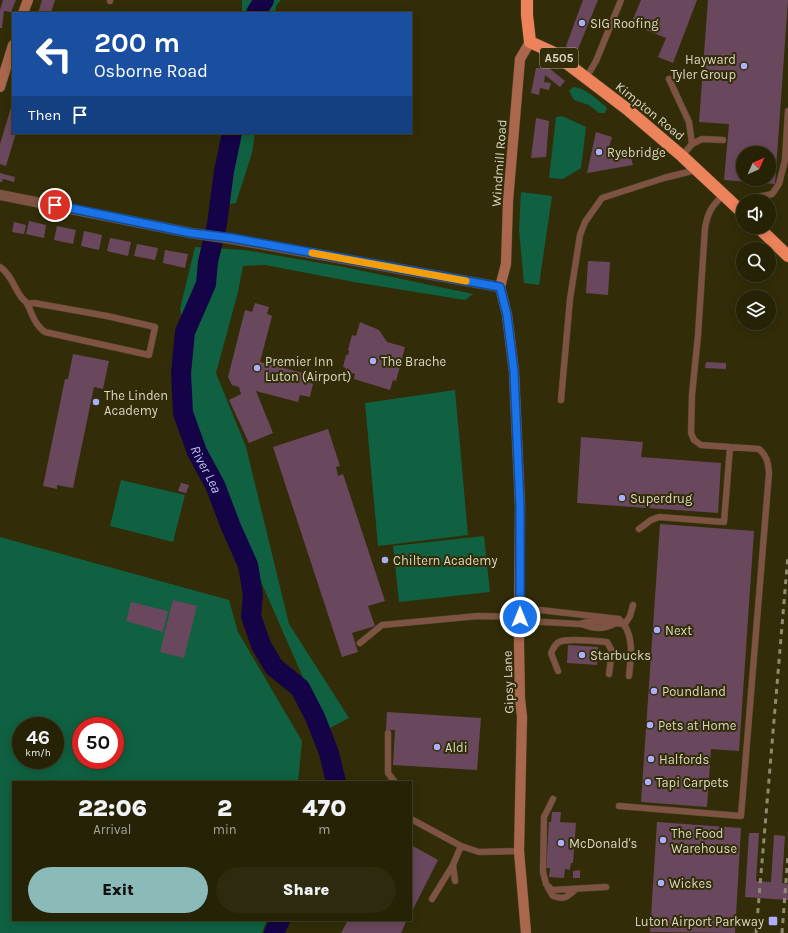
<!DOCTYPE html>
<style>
:root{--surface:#262206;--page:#2e2a10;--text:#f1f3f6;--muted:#a4a49b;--line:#423f28;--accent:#8bbbb9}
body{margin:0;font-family:Karla,sans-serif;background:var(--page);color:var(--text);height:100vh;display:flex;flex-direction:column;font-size:15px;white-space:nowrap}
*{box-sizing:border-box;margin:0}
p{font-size:13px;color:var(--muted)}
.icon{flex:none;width:22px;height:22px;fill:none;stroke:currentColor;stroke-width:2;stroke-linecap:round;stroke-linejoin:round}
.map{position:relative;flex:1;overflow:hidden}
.side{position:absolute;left:12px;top:781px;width:400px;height:140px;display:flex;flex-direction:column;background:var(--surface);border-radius:0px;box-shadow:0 2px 10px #0003,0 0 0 1px var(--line)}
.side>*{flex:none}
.top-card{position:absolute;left:12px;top:12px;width:400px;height:122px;border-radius:0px;box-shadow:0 2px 10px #0003,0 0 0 1px var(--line);background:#1a4fa0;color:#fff;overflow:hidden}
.needle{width:26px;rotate:45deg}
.controls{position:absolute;left:736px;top:146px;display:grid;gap:8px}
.controls a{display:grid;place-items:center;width:40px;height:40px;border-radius:50%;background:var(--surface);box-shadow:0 2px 10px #0003,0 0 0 1px var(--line);font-size:20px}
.speed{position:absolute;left:12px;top:717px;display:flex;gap:8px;font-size:20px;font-weight:700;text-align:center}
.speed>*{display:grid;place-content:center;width:52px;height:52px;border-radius:50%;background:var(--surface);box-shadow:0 2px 10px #0003,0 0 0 1px var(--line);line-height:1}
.speed small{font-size:10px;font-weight:400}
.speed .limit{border:6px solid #d22;background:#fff;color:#111}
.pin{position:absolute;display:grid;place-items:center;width:34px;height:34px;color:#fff;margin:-17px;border:2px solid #fff;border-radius:50%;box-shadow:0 1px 4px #0007}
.me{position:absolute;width:44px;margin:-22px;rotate:0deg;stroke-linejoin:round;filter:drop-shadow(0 0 3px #0008)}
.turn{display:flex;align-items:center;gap:14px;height:84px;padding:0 16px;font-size:18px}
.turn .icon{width:52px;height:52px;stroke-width:2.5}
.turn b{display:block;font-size:28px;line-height:34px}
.then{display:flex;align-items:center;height:38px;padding:0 16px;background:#0003;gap:8px;font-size:15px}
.eta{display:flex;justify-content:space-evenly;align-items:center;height:68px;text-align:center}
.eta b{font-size:24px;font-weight:800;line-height:28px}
.primary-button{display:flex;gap:8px;margin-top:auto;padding:8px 16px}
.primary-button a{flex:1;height:46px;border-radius:24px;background:var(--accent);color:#111;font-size:16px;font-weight:800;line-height:46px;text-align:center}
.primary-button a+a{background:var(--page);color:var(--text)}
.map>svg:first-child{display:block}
.green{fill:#0f6141;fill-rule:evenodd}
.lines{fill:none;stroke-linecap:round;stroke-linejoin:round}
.river{stroke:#140347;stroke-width:20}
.building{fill:#69485d;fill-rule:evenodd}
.lane-casing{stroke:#4d4826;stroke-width:7}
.street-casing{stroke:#4d4826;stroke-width:11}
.secondary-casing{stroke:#4d4826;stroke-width:11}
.highway-casing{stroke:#4d4826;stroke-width:13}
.lane{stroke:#7e5343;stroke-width:6}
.street{stroke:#7e5343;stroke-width:10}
.secondary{stroke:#ab674d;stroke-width:10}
.highway{stroke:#ed835b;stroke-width:12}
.rail{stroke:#8e8a6f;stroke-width:3;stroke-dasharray:5 5;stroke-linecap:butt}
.route-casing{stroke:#114b97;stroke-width:10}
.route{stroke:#1a73e8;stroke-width:7}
.slow{stroke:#f59e0b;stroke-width:7}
.poi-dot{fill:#acaffb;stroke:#322d08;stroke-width:1.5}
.labels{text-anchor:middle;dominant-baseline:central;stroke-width:4;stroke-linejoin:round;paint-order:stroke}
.shield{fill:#322d08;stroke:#a8a48c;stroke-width:1}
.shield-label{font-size:12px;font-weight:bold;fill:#dad7c4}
.poi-label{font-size:13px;fill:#dad7c4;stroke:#322d08;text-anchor:start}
.street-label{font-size:13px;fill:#dad7c4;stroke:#322d08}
.water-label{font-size:14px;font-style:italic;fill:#c1c5f5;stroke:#322d08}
</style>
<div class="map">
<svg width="788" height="933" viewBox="0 0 788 933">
<rect width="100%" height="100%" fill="#322d08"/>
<path class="green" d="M 242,0 L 281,0 L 276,6 L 275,13 L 242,13 Z
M 573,87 C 587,88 597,100 607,108 L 605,113 L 599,113 L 589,105 L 574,100 L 569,91 Z
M 562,116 L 586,127 L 581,168 L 563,179 L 549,178 L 556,117 Z
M 225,133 L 255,133 L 252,153 L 236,203 L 225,205 L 215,203 L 216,182 Z
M 521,192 L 552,196 L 539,285 L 524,283 L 519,230 Z
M 195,247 L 245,250 L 344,267 L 473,294 L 465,300 L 354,282 L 265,265 L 243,266 L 238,292 L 216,373 L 246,447 L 289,624 L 349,718 L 326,730 L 191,422 L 176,345 L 182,317 L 180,309 Z
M 455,390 L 468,535 L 378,546 L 365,403 Z
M 121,480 L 185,495 L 173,542 L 110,526 Z
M 484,536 L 490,592 L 399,602 L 393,546 Z
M 0,537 L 229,600 L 238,632 L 302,741 L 298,782 L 13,782 L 13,920 L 267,920 L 262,933 L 0,933 ZM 21,726 L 55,726 L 55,760 L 21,760 ZM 81,726 L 115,726 L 115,760 L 81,760 Z"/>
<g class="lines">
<g class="river">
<path d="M 256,13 L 264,0"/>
<path id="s1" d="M 232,133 L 224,171 L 217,224 L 208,262 L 206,284 L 185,332 L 181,373 L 183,413 L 197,452 L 215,485 L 231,527 L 248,565 L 253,595 L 251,616 L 261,645 L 274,667 L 300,688 L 315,717 L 329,753 L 336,782"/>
<path d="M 274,933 L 280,920"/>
</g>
</g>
<path class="building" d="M 3,0 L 16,0 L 11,12 L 4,11 L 2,28 L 0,28 L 0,10 Z
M 42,0 L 55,0 L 51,13 L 38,13 Z
M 583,0 L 598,0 L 576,54 L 566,46 Z
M 641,0 L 697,0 L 673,63 L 658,57 L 666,38 L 631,24 Z
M 708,0 L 788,0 L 775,184 L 724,180 L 729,124 L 699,122 ZM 743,153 L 769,153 L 769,179 L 743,179 Z
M 536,68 L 549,68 L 565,81 L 560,87 L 545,75 L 544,82 L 551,83 L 549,90 L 540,88 L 539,95 L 531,93 Z
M 13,101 L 13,133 L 16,133 L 6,166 L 0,164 L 0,144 Z
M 536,118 L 549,121 L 546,157 L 531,158 Z
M 596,132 L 612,137 L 607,154 L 629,151 L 633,165 L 587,173 Z
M 0,173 L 15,177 L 14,182 L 3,179 L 2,182 L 0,182 Z
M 29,221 L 46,225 L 44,238 L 26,234 Z
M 14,222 L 26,225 L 24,234 L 12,232 Z
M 57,226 L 76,230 L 73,244 L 54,240 Z
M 84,231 L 102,235 L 99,250 L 81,246 Z
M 110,238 L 131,242 L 128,256 L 107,251 Z
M 137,244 L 158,248 L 155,260 L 134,256 Z
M 165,250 L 188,254 L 185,268 L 163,263 Z
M 588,261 L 610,262 L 608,295 L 586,293 Z
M 255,303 L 269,307 L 267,314 L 272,316 L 260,362 L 307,374 L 305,381 L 313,384 L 310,397 L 300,395 L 298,402 L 256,391 L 273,433 L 249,443 L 229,400 L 241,394 L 239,387 L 232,385 L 228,377 L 245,310 L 252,312 Z
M 360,322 L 379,330 L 387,342 L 405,347 L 396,381 L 393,380 L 390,390 L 354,379 L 355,374 L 345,371 L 346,368 L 343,367 L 346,355 L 348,355 L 349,351 L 348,350 L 352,335 L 356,336 Z
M 73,354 L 109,361 L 103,389 L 94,387 L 73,488 L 57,485 L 57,489 L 43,486 L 65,379 L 68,379 Z
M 706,362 L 726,363 L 726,369 L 705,368 Z
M 328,429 L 340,466 L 336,467 L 338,476 L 343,474 L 385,601 L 368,606 L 375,626 L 352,633 L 358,652 L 342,657 L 273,447 Z
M 581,437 L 643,442 L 641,457 L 721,463 L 718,513 L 577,503 Z
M 181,483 L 189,485 L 186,493 L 178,491 Z
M 660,524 L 754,531 L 739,751 L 711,749 L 707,807 L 641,802 Z
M 173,600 L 197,606 L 184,658 L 160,652 Z
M 131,602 L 168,611 L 163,632 L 126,621 Z
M 568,645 L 598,647 L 597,665 L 567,663 Z
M 387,712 L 481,718 L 477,770 L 393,765 L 395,730 L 386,730 Z
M 552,812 L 561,812 L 560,822 L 576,823 L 573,863 L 571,863 L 570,870 L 565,869 L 564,878 L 549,877 L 550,868 L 546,868 L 549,822 L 551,822 Z
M 657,822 L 741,828 L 735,933 L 650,932 Z
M 749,833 L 759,833 L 756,881 L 771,882 L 774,835 L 785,836 L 782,883 L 788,884 L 788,900 L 745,897 Z
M 411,845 L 438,860 L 411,913 Z
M 580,870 L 580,878 L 573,878 L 573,871 Z
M 348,920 L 407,920 L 401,933 L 341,933 Z"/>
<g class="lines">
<defs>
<path id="lane" d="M 110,1 L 110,0
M 586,78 L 596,61 L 621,0
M 669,79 L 689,122 L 692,144 L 682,156
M 692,144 L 702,139 L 723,140
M 750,201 L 753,198 L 772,194 L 779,184 L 785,160 L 788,111
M 0,267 C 11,274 14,288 22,298 C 24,301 27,302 28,305 C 32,315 36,326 45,332 L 149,355 L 155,327 L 107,316 L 34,303 L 27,304
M 561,400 L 570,299 L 580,235 L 585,222 L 602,198 L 664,178 L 696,170
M 639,529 L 651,520 L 659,517 L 724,522 L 730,447
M 520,617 L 540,610 L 619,619 C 635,633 631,656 629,676
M 581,624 C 595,629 603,630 616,623
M 625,624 L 630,616 L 633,605
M 360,643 L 382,625 L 478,616 L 520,617 L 537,622 L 544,622 L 579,624 L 592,621 L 625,624
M 558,671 L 551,653 C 553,649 555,644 559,642 C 566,638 597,641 607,642 L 612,651 L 609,674
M 388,733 L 388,773 L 395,782
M 553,799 L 544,817 L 543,872 L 546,884 L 552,890 L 606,887
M 619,806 L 741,816 L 769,473 C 768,462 767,456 759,449 L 701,445 L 694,440 L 691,433 L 692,395 L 698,335 L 705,228 C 708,211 712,206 724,194
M 411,819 L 461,846 L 479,852 L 519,851
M 455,881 L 453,865 L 461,846
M 548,888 L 553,896 C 565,900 567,897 576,889
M 432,899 L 453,865"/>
<path id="street" d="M 0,195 L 191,233 L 232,239 L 500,287"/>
<path id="secondary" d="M 23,13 L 28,0
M 0,87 L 13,45
M 526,933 L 519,851 L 522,717 L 520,699 L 519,646 L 520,506 L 514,372 L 507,315 L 500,287 L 506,264 L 508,201 L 520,59 L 530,42"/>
<path id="highway" d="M 527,0 L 527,15 L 530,42 L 552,52 L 627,109 L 682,156 L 743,213
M 758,227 L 788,256"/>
</defs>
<use href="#lane" class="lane-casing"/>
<use href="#street" class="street-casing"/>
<use href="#secondary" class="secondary-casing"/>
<use href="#highway" class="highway-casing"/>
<use href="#lane" class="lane"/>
<use href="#street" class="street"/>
<use href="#secondary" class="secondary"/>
<use href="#highway" class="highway"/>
<path class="rail" d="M 756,933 L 788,555
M 782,933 L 788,855"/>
</g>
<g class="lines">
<defs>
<path id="route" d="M 55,205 L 191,233 L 232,238 L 500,287 L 507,315 L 514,372 L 520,506 L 520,617"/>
</defs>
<use href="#route" class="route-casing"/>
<use href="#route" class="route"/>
<path class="slow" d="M 312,253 L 466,281"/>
</g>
<g class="poi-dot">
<circle cx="582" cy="23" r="4"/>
<circle cx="744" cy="66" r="4"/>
<circle cx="599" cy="152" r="4"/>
<circle cx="373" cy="361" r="4"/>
<circle cx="257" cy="368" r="4"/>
<circle cx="96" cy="402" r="4"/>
<circle cx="622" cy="498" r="4"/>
<circle cx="385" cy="560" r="4"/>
<circle cx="657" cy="630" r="4"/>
<circle cx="582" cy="655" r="4"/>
<circle cx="654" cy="691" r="4"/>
<circle cx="650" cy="725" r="4"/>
<circle cx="437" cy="747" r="4"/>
<circle cx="651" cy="759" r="4"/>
<circle cx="648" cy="782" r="4"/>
<circle cx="663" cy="840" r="4"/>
<circle cx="561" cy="843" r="4"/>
<circle cx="661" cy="883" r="4"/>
<rect x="768" y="916" width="10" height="10" rx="2"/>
</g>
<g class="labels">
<rect class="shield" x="540" y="48" width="38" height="20" rx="3"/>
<g class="shield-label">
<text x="559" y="58">A505</text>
</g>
<g class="poi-label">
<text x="590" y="23">SIG Roofing</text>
<text x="736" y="59" text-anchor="end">Hayward<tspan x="736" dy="15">Tyler Group</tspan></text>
<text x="607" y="152">Ryebridge</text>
<text x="265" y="361">Premier Inn<tspan x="265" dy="15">Luton (Airport)</tspan></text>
<text x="381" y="361">The Brache</text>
<text x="104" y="395">The Linden<tspan x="104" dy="15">Academy</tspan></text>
<text x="630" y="498">Superdrug</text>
<text x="393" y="560">Chiltern Academy</text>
<text x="665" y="630">Next</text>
<text x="590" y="655">Starbucks</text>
<text x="662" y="691">Poundland</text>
<text x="658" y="725">Pets at Home</text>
<text x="445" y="747">Aldi</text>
<text x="659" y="759">Halfords</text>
<text x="656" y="782">Tapi Carpets</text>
<text x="671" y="833">The Food<tspan x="671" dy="15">Warehouse</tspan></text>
<text x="569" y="843">McDonald's</text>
<text x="669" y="883">Wickes</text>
<text x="764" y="921" text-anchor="end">Luton Airport Parkway</text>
</g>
<g class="street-label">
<text transform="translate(650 111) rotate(39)">Kimpton Road</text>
<text transform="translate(499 163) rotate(-86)">Windmill Road</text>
<text transform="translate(508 682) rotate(-92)">Gipsy Lane</text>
</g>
<g class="water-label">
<text stroke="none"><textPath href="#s1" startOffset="348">River Lea</textPath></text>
</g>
</g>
</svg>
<div class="controls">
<a><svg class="needle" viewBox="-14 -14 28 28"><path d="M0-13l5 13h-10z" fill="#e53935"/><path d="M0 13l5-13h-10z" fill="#a4a49b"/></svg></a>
<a><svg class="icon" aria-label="sound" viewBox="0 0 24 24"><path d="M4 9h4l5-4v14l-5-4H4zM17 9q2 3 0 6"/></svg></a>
<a><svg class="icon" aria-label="search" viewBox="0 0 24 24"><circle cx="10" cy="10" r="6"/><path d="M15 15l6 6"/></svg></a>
<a><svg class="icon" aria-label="layers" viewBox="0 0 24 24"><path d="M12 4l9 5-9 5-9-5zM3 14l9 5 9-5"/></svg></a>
</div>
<div class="speed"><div>46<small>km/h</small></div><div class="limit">50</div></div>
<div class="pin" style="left:55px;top:205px;background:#d93025"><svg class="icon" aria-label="arrive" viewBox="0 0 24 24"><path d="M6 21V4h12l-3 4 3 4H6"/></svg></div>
<svg class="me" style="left:520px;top:617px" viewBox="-20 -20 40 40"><circle r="17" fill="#1a73e8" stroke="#fff" stroke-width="3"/><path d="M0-11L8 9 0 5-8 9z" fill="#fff"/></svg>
<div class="top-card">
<div class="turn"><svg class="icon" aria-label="left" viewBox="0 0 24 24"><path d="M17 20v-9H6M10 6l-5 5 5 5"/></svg><div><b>200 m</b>Osborne Road</div></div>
<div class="then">Then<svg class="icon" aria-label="arrive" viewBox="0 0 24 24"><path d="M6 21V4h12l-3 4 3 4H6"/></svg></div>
</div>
<section class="side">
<div class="eta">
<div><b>22:06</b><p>Arrival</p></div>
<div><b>2</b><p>min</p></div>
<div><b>470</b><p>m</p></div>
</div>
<div class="primary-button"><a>Exit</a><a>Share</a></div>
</section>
</div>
